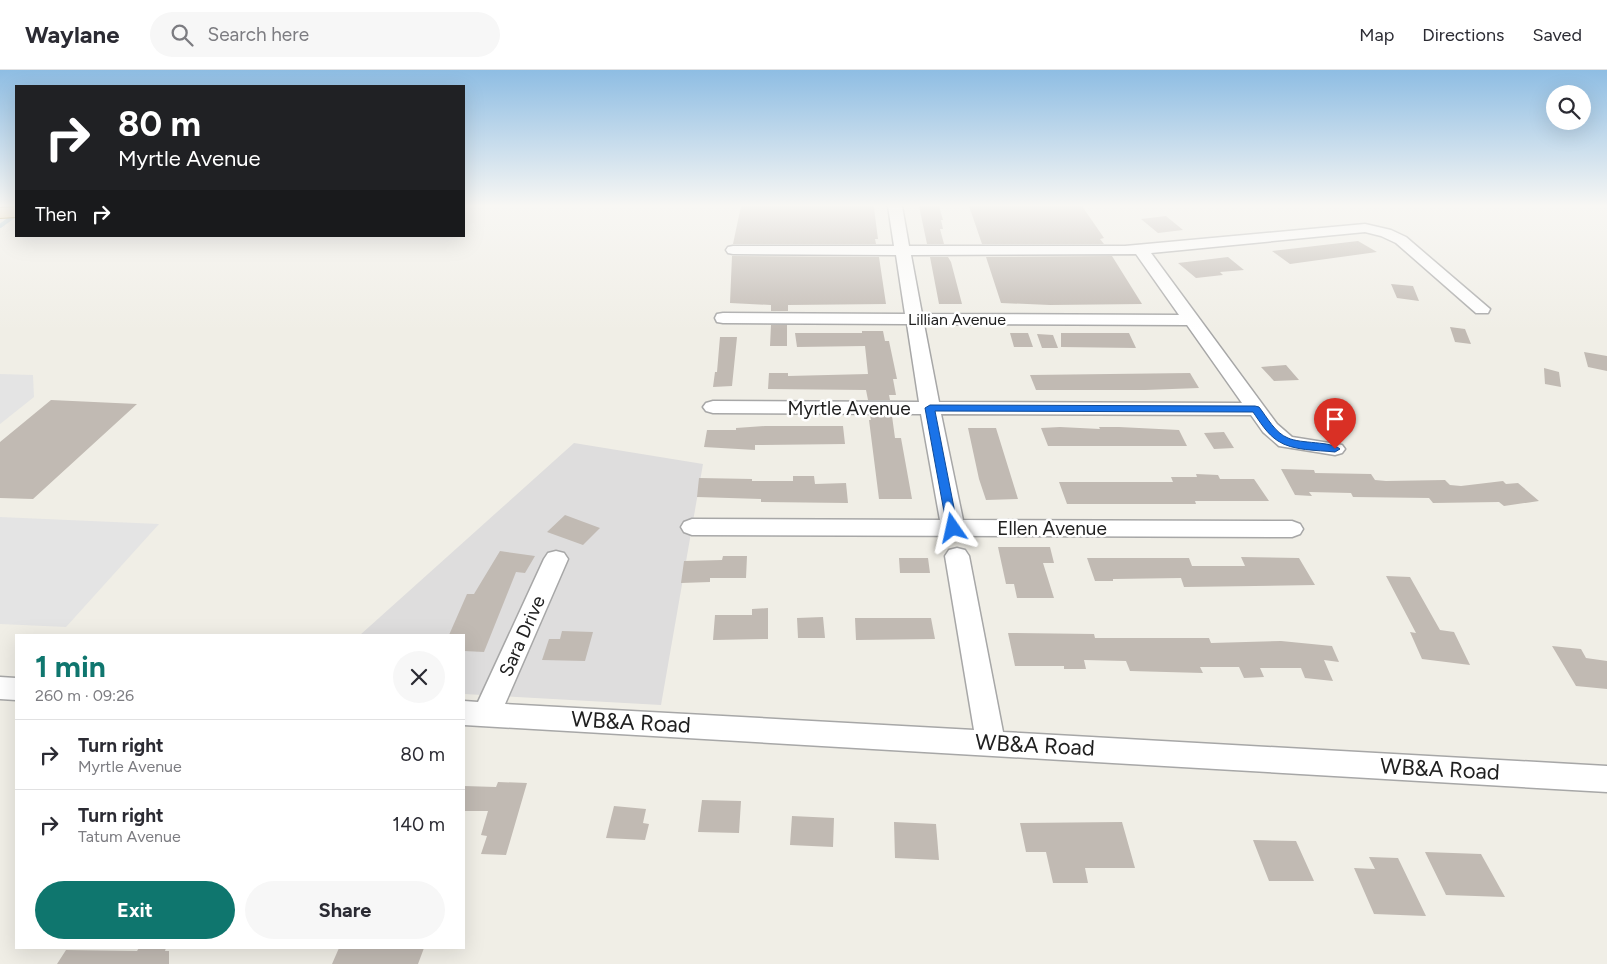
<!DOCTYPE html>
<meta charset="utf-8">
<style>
:root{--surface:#fff;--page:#f7f7f7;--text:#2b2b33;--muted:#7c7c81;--line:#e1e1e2;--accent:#0f766e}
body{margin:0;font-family:Figtree,sans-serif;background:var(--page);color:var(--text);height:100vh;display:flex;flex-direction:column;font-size:19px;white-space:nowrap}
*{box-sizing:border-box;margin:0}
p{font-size:16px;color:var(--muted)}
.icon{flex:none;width:28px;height:28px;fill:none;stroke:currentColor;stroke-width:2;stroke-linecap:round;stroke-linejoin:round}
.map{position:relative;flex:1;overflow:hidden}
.sheet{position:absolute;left:15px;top:564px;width:450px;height:315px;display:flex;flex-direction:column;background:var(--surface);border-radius:0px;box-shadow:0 5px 20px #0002}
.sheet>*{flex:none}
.banner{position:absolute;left:15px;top:15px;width:450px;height:152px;border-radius:0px;box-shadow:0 5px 20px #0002;background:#202124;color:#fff;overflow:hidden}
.buttons{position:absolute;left:1546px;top:15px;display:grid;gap:10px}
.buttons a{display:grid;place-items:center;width:45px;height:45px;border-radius:50%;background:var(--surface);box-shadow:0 5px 20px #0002;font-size:25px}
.pin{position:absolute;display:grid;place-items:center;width:42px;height:42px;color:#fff;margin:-51px -21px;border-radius:50% 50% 50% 0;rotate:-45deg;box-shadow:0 0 5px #0007}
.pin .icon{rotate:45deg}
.me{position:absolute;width:55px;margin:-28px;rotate:349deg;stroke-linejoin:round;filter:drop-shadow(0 0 4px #0008)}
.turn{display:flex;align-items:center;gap:18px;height:105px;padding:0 20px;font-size:22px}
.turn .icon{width:65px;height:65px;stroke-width:2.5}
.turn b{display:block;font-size:35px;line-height:42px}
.then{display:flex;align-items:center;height:48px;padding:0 20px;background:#0003;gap:10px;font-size:19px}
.round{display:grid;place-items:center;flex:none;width:52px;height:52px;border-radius:26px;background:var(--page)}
.summary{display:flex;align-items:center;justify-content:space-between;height:85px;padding:0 20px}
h1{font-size:30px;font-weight:700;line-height:38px;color:var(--accent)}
.cta{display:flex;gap:10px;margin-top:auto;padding:10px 20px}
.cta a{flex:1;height:58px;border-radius:30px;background:var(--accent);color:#fff;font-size:20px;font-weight:700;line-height:58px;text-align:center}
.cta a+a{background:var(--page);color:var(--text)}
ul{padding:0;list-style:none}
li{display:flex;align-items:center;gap:15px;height:70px;padding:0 20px;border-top:1px solid var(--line)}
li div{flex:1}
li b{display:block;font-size:19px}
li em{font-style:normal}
header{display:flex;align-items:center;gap:30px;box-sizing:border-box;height:70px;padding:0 25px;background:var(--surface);border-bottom:1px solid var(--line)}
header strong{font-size:24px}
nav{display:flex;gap:28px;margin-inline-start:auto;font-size:18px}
.search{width:350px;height:45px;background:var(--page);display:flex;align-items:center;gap:12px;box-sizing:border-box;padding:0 18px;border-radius:28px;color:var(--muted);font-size:19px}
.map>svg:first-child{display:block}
.residential{fill:#dedddd}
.parking{fill:#e4e4e4}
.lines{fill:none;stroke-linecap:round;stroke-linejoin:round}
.stream{stroke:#a8cbdc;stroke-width:4}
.building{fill:#c1bab3}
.minor-casing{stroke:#a7a7a7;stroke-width:3}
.major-casing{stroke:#987604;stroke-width:2}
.minor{fill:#fff;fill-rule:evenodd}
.major{fill:#fadda2;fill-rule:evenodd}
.route{fill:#1a73e8;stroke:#114b97}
.labels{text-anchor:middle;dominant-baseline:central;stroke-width:5;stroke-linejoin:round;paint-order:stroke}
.far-street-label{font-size:16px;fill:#202020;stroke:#fff}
.street-label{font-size:19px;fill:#202020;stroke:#fff}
.near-street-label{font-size:22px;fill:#202020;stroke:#fff}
</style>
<header>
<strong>Waylane</strong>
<div class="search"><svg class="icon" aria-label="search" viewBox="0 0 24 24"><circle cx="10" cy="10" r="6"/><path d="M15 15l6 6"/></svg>Search here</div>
<nav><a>Map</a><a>Directions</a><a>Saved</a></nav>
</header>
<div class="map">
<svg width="1607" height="894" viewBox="0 0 1607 894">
<rect width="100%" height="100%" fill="#f0eee6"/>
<path class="residential" d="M 574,373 L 703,394 L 661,635 L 464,624 L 464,565 L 360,565 Z"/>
<path class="parking" d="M 0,304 L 33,305 L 34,327 L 0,354 Z
M 0,447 L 159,454 L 66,557 L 0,554 Z"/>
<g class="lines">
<path class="stream" d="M 0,156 L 14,146"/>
</g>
<path class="building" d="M 741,136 L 872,136 L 874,138 L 878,169 L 875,169 L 876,174 L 733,174 Z
M 919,136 L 939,136 L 943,150 L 941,150 L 943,159 L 940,159 L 944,174 L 927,174 Z
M 969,136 L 1082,136 L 1104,168 L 1100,169 L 1104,174 L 982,174 Z
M 1166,146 L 1183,160 L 1158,163 L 1141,149 Z
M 1358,171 L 1377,182 L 1290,194 L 1272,181 Z
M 732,186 L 879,187 L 886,234 L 788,235 L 788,241 L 771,241 L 771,235 L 730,233 Z
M 1112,186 L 1142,234 L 1050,235 L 1001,233 L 986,187 Z
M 930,187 L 948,187 L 951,192 L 962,234 L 939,234 Z
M 1228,187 L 1244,200 L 1220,202 L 1223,205 L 1196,208 L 1178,193 Z
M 1391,214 L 1413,216 L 1419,231 L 1397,228 Z
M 771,255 L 787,255 L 787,276 L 770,276 Z
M 1450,257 L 1465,259 L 1471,274 L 1455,272 Z
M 862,261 L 883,261 L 885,271 L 889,271 L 897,309 L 893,309 L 896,325 L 889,325 L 890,330 L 868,330 L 866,320 L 768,319 L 769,303 L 788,303 L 788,306 L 868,304 L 865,276 L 797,277 L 795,263 L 862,263 Z
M 1010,263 L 1028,263 L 1033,277 L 1014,277 Z
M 1061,263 L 1129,263 L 1136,278 L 1061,277 Z
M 1037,264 L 1053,265 L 1058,278 L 1042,278 Z
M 720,267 L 737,267 L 732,316 L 713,317 L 715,302 L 717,302 Z
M 1584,282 L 1607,286 L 1607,301 L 1588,297 Z
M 1286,295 L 1299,310 L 1274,311 L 1261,297 Z
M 1544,298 L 1559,302 L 1561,317 L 1545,314 Z
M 1190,303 L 1199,318 L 1145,320 L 1036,320 L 1030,305 Z
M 51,330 L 137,334 L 33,429 L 0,428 L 0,372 Z
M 870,346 L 892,346 L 895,368 L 901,368 L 912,429 L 879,429 L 869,350 L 871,350 Z
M 765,356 L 843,356 L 845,374 L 755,375 L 755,380 L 704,377 L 707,360 L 736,360 L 736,358 Z
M 1060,357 L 1100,359 L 1099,357 L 1119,357 L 1179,360 L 1187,376 L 1048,376 L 1041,358 Z
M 968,358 L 996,358 L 1018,429 L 986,430 L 979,409 Z
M 1224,362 L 1234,378 L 1214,379 L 1204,363 Z
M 1281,399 L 1314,400 L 1315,403 L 1371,404 L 1375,410 L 1386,411 L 1445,410 L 1450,415 L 1461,416 L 1503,411 L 1506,414 L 1518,413 L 1539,431 L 1504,436 L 1499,432 L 1433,433 L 1429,428 L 1353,427 L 1351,423 L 1309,422 L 1312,426 L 1295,425 Z
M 1196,404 L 1218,405 L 1220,409 L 1254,409 L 1269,431 L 1195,431 L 1196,434 L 1067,434 L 1059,412 L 1173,412 L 1171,407 L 1197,407 Z
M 793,406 L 814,406 L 815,414 L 846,413 L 848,433 L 761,432 L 761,429 L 697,427 L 699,408 L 752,409 L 752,411 L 793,411 Z
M 565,445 L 600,458 L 583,475 L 547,462 Z
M 998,477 L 1050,477 L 1054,493 L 1043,493 L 1054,528 L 1017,528 L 1014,514 L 1006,514 Z
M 500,481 L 535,486 L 525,503 L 516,502 L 484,582 L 464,581 L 464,565 L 449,565 L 467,524 L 474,524 Z
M 723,486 L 747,486 L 746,508 L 710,508 L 710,512 L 681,513 L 684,491 L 722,490 Z
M 1241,487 L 1299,488 L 1315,515 L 1184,517 L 1181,508 L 1113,509 L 1113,511 L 1095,511 L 1087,488 L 1189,488 L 1192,496 L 1245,496 Z
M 899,488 L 928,488 L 930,503 L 900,503 Z
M 1386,506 L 1410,507 L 1440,560 L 1454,562 L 1470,595 L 1422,589 L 1410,562 L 1416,563 Z
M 768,538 L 768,569 L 713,570 L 715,545 L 752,545 L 752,539 Z
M 823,547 L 825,568 L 798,568 L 797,548 Z
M 855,548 L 931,548 L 935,569 L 856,570 Z
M 562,561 L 593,562 L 585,591 L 542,590 L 549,569 L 560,569 Z
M 1008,563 L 1094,564 L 1095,568 L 1209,568 L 1211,573 L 1281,571 L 1332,576 L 1339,592 L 1324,590 L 1333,611 L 1305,608 L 1301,598 L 1260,598 L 1264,607 L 1244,608 L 1239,597 L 1200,597 L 1203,603 L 1130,601 L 1126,591 L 1084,590 L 1086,599 L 1064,599 L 1064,596 L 1015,596 Z
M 1552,576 L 1581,579 L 1586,588 L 1607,591 L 1607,619 L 1576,616 Z
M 498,712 L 527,713 L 506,785 L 481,784 L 487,766 L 481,765 L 488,741 L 464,741 L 464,716 L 496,717 Z
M 702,730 L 741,731 L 739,763 L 698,762 Z
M 614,736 L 646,739 L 643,753 L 649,754 L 645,770 L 606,768 Z
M 792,746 L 834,748 L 833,777 L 790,775 Z
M 894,752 L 936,754 L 939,790 L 895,788 Z
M 1122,752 L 1135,798 L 1085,798 L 1088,813 L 1053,813 L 1046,782 L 1026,782 L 1020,753 Z
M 1253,770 L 1296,771 L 1314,811 L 1269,811 Z
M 1425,782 L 1481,784 L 1505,827 L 1446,825 Z
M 1369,787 L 1398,788 L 1426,846 L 1374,844 L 1354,798 L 1375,799 Z
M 139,878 L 166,878 L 165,881 L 169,881 L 169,894 L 57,894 L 66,880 L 137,881 Z
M 339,878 L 424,878 L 418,894 L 332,894 Z"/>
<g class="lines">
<defs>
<path id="minor" d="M 888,136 L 902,136 L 909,176 L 1125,176 L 1365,154 L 1391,160 L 1406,167 L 1490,239 L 1488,243 L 1476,243 L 1396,173 L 1381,166 L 1365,162 L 1151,183 L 1277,354 L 1292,367 L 1342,375 L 1345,379 L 1342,383 L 1335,385 L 1279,376 L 1263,362 L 1251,345 L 941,344 L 963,450 L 1292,451 L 1300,454 L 1303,459 L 1300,464 L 1292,467 L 692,465 L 684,462 L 681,457 L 684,452 L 692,449 L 940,450 L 921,344 L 713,343 L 706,341 L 703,337 L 706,333 L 713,331 L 919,332 L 907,254 L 723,253 L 717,252 L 715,248 L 717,244 L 723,243 L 905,244 L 896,185 L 733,184 L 728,183 L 726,180 L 728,177 L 733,176 L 894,176 ZM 1136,184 L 1179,245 L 922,244 L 911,185 ZM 924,254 L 1187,255 L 1242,333 L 939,332 Z
M 957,478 L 965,480 L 969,486 L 1003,662 L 1607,696 L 1607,722 L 464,655 L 464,631 L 478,632 L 544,489 L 548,483 L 556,481 L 564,483 L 568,489 L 505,634 L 974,660 L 945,486 L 949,480 Z
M 0,607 L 16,608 L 16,630 L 0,629 Z"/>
<path id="major" d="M 16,137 L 16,147 L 0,148 L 0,138 Z"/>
</defs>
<use href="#minor" class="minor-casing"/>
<use href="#major" class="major-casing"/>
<use href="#minor" class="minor"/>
<use href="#major" class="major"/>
</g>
<linearGradient id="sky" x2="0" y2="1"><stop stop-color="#8ebde3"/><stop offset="0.52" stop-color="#f8f7f4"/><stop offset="1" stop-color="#f8f7f4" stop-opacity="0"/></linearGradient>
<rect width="1607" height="261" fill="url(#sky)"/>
<path class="route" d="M 930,335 L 1255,336 L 1259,337 C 1267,347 1275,363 1288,368 C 1301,374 1331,371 1340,379 L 1335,382 C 1317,380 1293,381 1278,371 C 1267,364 1260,352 1253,342 L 935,341 L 958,458 L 953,462 L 947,458 L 925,338 Z"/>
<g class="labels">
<g class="far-street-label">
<text x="957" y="249">Lillian Avenue</text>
</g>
<g class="street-label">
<text x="849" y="338">Myrtle Avenue</text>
<text x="1052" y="458">Ellen Avenue</text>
<text transform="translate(522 566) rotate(-66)">Sara Drive</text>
</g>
<g class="near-street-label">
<text transform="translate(631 652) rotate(3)">WB&amp;A Road</text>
<text transform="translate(1035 675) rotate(3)">WB&amp;A Road</text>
<text transform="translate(1440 699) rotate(3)">WB&amp;A Road</text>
</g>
</g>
</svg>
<div class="buttons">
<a><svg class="icon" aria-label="search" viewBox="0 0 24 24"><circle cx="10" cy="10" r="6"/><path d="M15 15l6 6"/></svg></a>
</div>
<div class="pin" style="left:1335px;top:379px;background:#d93025"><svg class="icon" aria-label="arrive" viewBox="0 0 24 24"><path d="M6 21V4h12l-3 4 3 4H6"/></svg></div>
<svg class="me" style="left:953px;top:458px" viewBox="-20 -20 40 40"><path d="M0-17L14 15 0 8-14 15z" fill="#1a73e8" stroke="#fff" stroke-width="4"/></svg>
<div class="banner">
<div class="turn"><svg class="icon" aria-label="right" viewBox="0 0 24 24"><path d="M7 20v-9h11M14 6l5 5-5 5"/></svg><div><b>80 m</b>Myrtle Avenue</div></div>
<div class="then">Then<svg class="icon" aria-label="right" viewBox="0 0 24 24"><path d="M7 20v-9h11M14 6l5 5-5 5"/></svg></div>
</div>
<section class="sheet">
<div class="summary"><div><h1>1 min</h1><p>260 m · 09:26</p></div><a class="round"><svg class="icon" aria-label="close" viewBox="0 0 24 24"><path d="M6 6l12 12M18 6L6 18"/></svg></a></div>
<ul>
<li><svg class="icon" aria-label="right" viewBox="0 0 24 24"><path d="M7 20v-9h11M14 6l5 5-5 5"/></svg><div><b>Turn right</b><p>Myrtle Avenue</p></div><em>80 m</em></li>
<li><svg class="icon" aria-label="right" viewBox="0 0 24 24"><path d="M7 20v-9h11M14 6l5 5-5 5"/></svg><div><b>Turn right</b><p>Tatum Avenue</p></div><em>140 m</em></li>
</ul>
<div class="cta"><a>Exit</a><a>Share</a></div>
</section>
</div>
